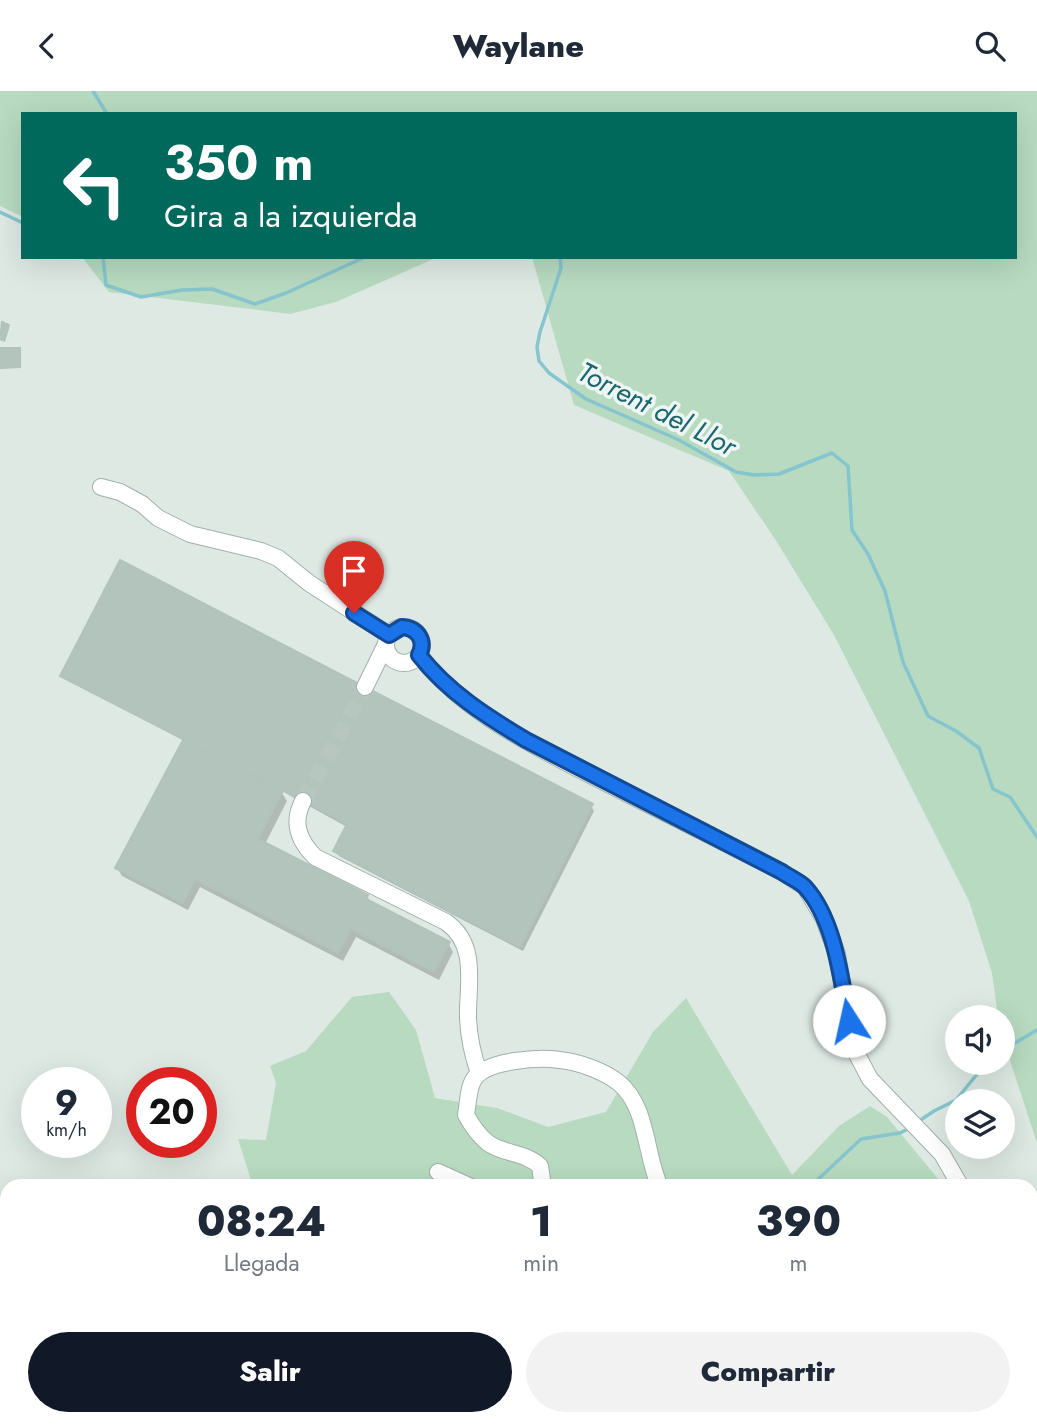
<!DOCTYPE html>
<html lang="es">
<style>
:root{--surface:#fff;--page:#f2f2f3;--text:#1f2937;--muted:#747a83;--accent:#111827}
body{margin:0;font-family:Jost,sans-serif;background:var(--page);color:var(--text);height:100vh;display:flex;flex-direction:column;font-size:26px;white-space:nowrap}
*{box-sizing:border-box;margin:0}
p{font-size:23px;color:var(--muted)}
.icon{flex:none;width:38px;height:38px;fill:none;stroke:currentColor;stroke-width:2;stroke-linecap:round;stroke-linejoin:round}
.map{position:relative;flex:1;overflow:hidden}
.sheet{position:absolute;left:0px;top:1088px;width:1038px;height:247px;display:flex;flex-direction:column;background:var(--surface);border-radius:21px 21px 0 0;box-shadow:0 7px 28px #0002}
.sheet>*{flex:none}
.guide{position:absolute;left:21px;top:21px;width:996px;height:147px;border-radius:0px;box-shadow:0 7px 28px #0002;background:#00695c;color:#fff;overflow:hidden}
.fabs{position:absolute;left:945px;top:914px;display:grid;gap:14px}
.fabs a{display:grid;place-items:center;width:70px;height:70px;border-radius:50%;background:var(--surface);box-shadow:0 7px 28px #0002;font-size:35px}
.speed{position:absolute;left:21px;top:976px;display:flex;gap:14px;font-size:35px;font-weight:700;text-align:center}
.speed>*{display:grid;place-content:center;width:91px;height:91px;border-radius:50%;background:var(--surface);box-shadow:0 7px 28px #0002;line-height:1}
.speed small{font-size:18px;font-weight:400}
.speed .limit{border:10px solid #d22;background:#fff;color:#111}
.pin{position:absolute;display:grid;place-items:center;width:60px;height:60px;color:#fff;margin:-72px -30px;border-radius:50% 50% 50% 0;rotate:-45deg;box-shadow:0 0 7px #0007}
.pin .icon{rotate:45deg}
.me{position:absolute;width:77px;margin:-38px;rotate:350deg;stroke-linejoin:round;filter:drop-shadow(0 0 5px #0008)}
.turn{display:flex;align-items:center;gap:24px;height:147px;padding:0 28px;font-size:32px}
.turn .icon{width:91px;height:91px;stroke-width:2.5}
.turn b{display:block;font-size:49px;line-height:60px}
.eta{display:flex;justify-content:space-evenly;align-items:center;height:119px;text-align:center}
.eta b{font-size:42px;font-weight:800;line-height:49px}
.button{display:flex;gap:14px;margin-top:auto;padding:14px 28px}
.button a{flex:1;height:80px;border-radius:42px;background:var(--accent);color:#fff;font-size:28px;font-weight:800;line-height:80px;text-align:center}
.button a+a{background:var(--page);color:var(--text)}
header{display:flex;justify-content:space-between;align-items:center;height:91px;padding:0 28px;background:var(--surface);font-size:32px;font-weight:800}
.map>svg:first-child{display:block}
.green{fill:#b7dac0}
.shadow{fill:#0003}
.lines{fill:none;stroke-linecap:round;stroke-linejoin:round}
.stream{stroke:#86c5ce;stroke-width:3.5}
.building{fill:#b3c4bd;stroke:#b1c3bb;stroke-width:2}
.minor-tunnel{stroke:#b8c6c0;stroke-width:16;stroke-dasharray:16 8;stroke-linecap:butt}
.minor-casing{stroke:#a1b0ab;stroke-width:18}
.minor{stroke:#fff;stroke-width:16}
.route-casing{stroke:#114b97;stroke-width:18}
.route{stroke:#1a73e8;stroke-width:12}
.labels{text-anchor:middle;dominant-baseline:central;stroke-width:7;stroke-linejoin:round;paint-order:stroke}
.water-label{font-size:28px;font-style:italic;fill:#1c6672;stroke:#eef6f2}
</style>
<header><svg class="icon" aria-label="back" viewBox="0 0 24 24"><path d="M15 5l-7 7 7 7"/></svg>Waylane<svg class="icon" aria-label="search" viewBox="0 0 24 24"><circle cx="10" cy="10" r="6"/><path d="M15 15l6 6"/></svg></header>
<div class="map">
<svg width="1037" height="1334" viewBox="0 0 1037 1334">
<rect width="100%" height="100%" fill="#dee9e4"/>
<path class="green" d="M 0,0 L 1037,0 L 1037,1052 L 1003,948 L 1003,926 L 998,926 L 992,882 L 969,810 L 834,544 L 775,448 L 729,380 L 574,314 L 532,166 L 1015,166 L 1015,23 L 23,23 L 23,126 L 0,115 Z
M 82,166 L 438,166 L 336,211 L 290,223 L 109,201 Z
M 389,901 L 416,939 L 435,1007 L 497,1017 L 548,1036 L 606,1021 L 653,941 L 686,907 L 792,1084 L 839,1035 L 870,1015 L 887,1026 L 944,1095 L 253,1095 L 238,1048 L 266,1049 L 276,992 L 270,975 L 306,960 L 352,906 Z
M 243,1328 L 1019,1328 L 1020,1334 L 242,1334 Z"/>
<path class="shadow" d="M 3,233 L 9,237 L 5,251 L 0,249 Z
M 0,259 L 20,261 L 20,277 L 0,278 Z
M 62,585 L 591,715 L 594,720 L 523,860 L 339,765 L 335,759 L 347,736 L 280,699 L 287,710 L 265,753 L 367,805 L 371,812 L 448,852 L 453,861 L 439,889 L 356,846 L 343,870 L 200,796 L 188,819 L 122,785 L 117,776 L 185,650 Z"/>
<g class="lines">
<path class="stream" d="M 93,0 L 107,23
M 0,121 L 23,132
M 103,166 L 106,194 L 141,206 L 182,199 L 212,198 L 255,213 L 286,202 L 365,166
M 560,166 L 561,177 L 540,241 L 537,256 L 539,270 L 549,282 L 586,308 L 679,349 L 736,381 L 754,384 L 779,383 L 832,362 L 848,375 L 852,439 L 868,463 L 885,500 L 903,571 L 928,625 L 956,640 L 979,657 L 993,698 L 1010,706 L 1037,746
M 1003,959 L 1037,939
M 919,1030 L 934,1020 L 956,1009 L 987,971
M 810,1096 L 861,1048 L 900,1042 L 910,1037
M 392,1334 L 406,1328"/>
</g>
<path class="building" d="M 2,231 L 9,234 L 4,249 L 0,248 Z
M 0,257 L 20,257 L 20,276 L 0,276 Z
M 120,469 L 357,592 L 298,707 L 60,585 Z
M 357,592 L 593,713 L 520,856 L 333,760 L 347,733 L 298,707 Z
M 183,649 L 283,700 L 258,748 L 368,804 L 366,808 L 450,851 L 434,881 L 351,838 L 338,862 L 195,788 L 183,812 L 115,777 Z"/>
<g class="lines">
<path class="minor-tunnel" d="M 303,710 L 365,596"/>
<defs>
<path id="minor" d="M 101,396 L 120,401 L 142,413 L 158,427 L 190,443 L 261,460 L 278,467 L 309,492 L 389,544
M386 554a18 18 0 1 1 36 0a18 18 0 1 1-36 0Z
M 419,564 C 466,624 540,658 606,692 C 665,722 724,751 782,781 L 805,796 L 824,828 L 837,863 L 853,956 L 870,988 L 942,1063 L 961,1096
M 365,596 L 386,553
M 303,710 C 292,731 298,749 315,766 L 446,831 C 479,854 467,895 468,928 C 469,947 473,965 479,982
M 438,1081 L 471,1096
M 538,1096 L 542,1089 L 540,1075 C 525,1061 503,1063 488,1052 C 478,1044 472,1035 466,1024 C 468,1013 468,997 474,988 C 486,969 539,966 560,969 C 579,971 604,980 619,992 C 648,1016 645,1064 660,1096
M 1031,1282 L 1037,1276
M 1031,1312 L 1034,1334
M 974,1328 L 977,1334"/>
</defs>
<use href="#minor" class="minor-casing"/>
<use href="#minor" class="minor"/>
</g>
<g class="lines">
<defs>
<path id="route" d="M 354,522 L 389,544 L 402,536 C 418,537 426,550 419,564 C 448,601 486,625 526,649 L 782,781 C 789,786 799,790 805,796 C 835,829 841,888 849,930"/>
</defs>
<use href="#route" class="route-casing"/>
<use href="#route" class="route"/>
</g>
<g class="labels">
<g class="water-label">
<text transform="translate(657 318) rotate(27)">Torrent del Llor</text>
</g>
</g>
</svg>
<div class="fabs">
<a><svg class="icon" aria-label="sound" viewBox="0 0 24 24"><path d="M4 9h4l5-4v14l-5-4H4zM17 9q2 3 0 6"/></svg></a>
<a><svg class="icon" aria-label="layers" viewBox="0 0 24 24"><path d="M12 4l9 5-9 5-9-5zM3 14l9 5 9-5"/></svg></a>
</div>
<div class="speed"><div>9<small>km/h</small></div><div class="limit">20</div></div>
<div class="pin" style="left:354px;top:522px;background:#d93025"><svg class="icon" aria-label="arrive" viewBox="0 0 24 24"><path d="M6 21V4h12l-3 4 3 4H6"/></svg></div>
<svg class="me" style="left:849px;top:930px" viewBox="-20 -20 40 40"><circle r="19" fill="#fff"/><path d="M0-13L10 11 0 6-10 11z" fill="#1a73e8"/></svg>
<div class="guide">
<div class="turn"><svg class="icon" aria-label="left" viewBox="0 0 24 24"><path d="M17 20v-9H6M10 6l-5 5 5 5"/></svg><div><b>350 m</b>Gira a la izquierda</div></div>
</div>
<section class="sheet">
<div class="eta">
<div><b>08:24</b><p>Llegada</p></div>
<div><b>1</b><p>min</p></div>
<div><b>390</b><p>m</p></div>
</div>
<div class="button"><a>Salir</a><a>Compartir</a></div>
</section>
</div>
